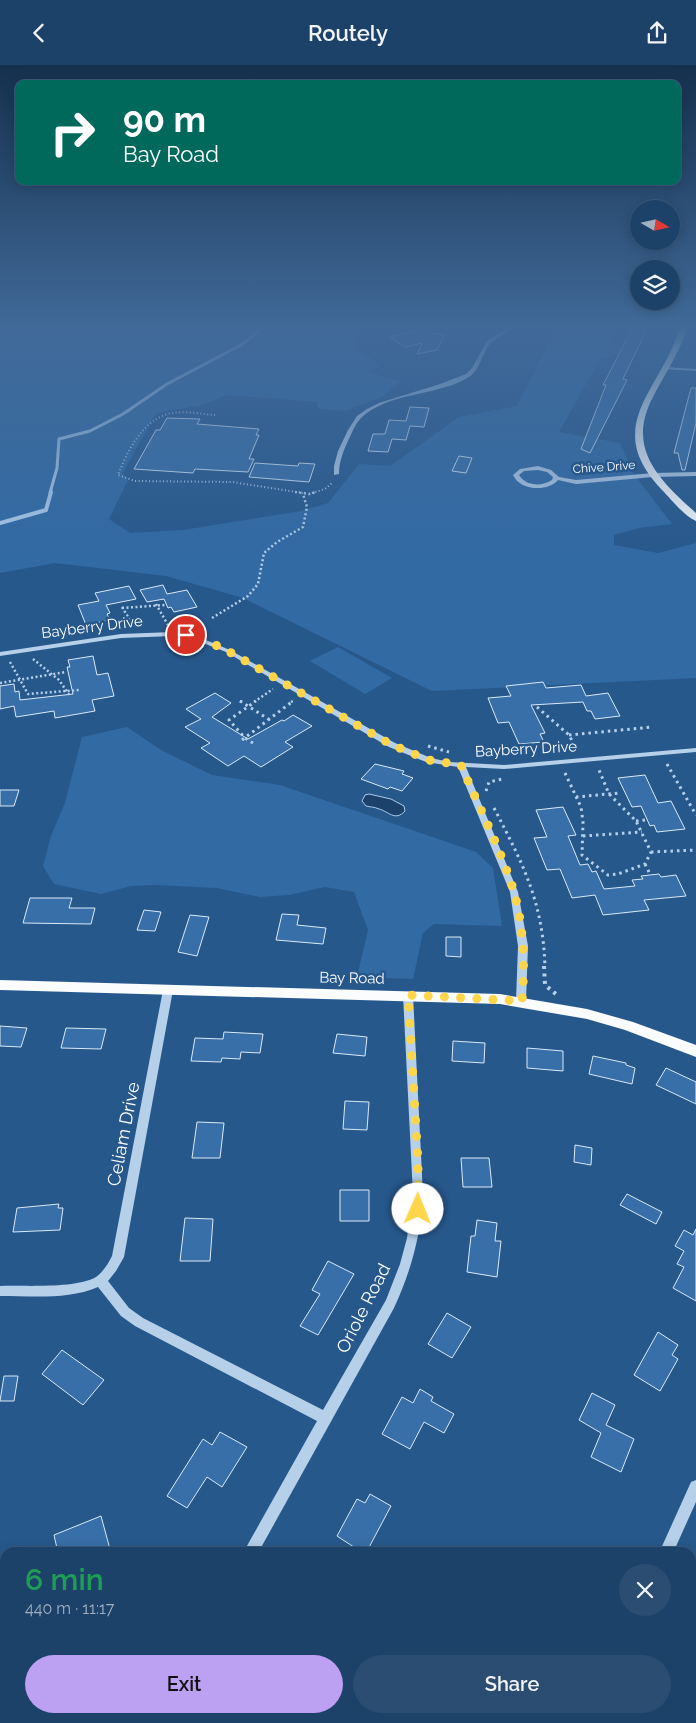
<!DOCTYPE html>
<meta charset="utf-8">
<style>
:root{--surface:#1d4269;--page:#2a4d71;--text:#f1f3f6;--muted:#a0b0c0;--line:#3b5b7d;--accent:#bca0f2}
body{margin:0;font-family:Raleway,sans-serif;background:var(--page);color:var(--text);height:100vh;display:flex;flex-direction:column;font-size:19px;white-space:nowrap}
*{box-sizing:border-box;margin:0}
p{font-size:16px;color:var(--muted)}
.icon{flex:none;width:28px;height:28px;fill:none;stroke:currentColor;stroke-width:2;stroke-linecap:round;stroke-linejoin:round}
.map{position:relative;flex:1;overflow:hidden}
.panel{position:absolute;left:0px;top:1482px;width:696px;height:176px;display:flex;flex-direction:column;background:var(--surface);border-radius:15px 15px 0 0;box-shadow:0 2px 12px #0003,0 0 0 1px var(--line)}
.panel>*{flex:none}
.hud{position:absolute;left:15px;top:15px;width:666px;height:105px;border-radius:10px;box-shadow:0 2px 12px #0003,0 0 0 1px var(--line);background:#00695c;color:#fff;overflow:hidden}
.needle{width:32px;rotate:99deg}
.tools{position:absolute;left:630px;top:135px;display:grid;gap:10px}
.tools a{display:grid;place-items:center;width:50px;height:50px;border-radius:50%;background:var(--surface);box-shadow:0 2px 12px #0003,0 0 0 1px var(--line);font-size:25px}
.pin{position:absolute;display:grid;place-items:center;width:42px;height:42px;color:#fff;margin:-21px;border:2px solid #fff;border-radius:50%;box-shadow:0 1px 5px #0007}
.me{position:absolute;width:55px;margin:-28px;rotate:1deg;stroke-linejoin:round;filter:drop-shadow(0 0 4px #0008)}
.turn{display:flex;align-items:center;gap:18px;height:105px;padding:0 25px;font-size:22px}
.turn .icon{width:65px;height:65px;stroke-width:2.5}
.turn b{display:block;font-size:35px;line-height:42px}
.round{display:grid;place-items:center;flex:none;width:52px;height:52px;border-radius:26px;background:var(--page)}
.summary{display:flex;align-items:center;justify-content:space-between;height:85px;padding:0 25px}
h1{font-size:30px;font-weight:600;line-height:38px;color:#1e9e55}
.action{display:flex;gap:10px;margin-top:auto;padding:10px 25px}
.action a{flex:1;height:58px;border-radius:30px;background:var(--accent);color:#111;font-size:20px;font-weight:600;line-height:58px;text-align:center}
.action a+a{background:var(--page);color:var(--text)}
header{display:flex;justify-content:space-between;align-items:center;height:65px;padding:0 25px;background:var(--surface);font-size:22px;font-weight:600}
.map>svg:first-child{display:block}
.green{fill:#326aa4}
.water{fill:#1c426c;stroke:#abcbea}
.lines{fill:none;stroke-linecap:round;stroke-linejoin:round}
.stream-far1{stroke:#abcbea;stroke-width:3}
.stream{stroke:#abcbea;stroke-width:4}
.building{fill:#386fa8;stroke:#dae9f8}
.path-far3{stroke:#b6d0ea;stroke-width:2;stroke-dasharray:1 2.5;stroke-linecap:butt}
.path-far2{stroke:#b6d0ea;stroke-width:2.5;stroke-dasharray:2 2.5;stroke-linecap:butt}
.path-far1{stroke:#b6d0ea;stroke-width:3;stroke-dasharray:2.5 4;stroke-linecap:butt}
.path{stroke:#b6d0ea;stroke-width:4;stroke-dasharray:3 4.5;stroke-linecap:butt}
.minor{fill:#b6d0ea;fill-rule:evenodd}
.major{fill:#fafcfe;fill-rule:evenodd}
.route{stroke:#ffd54a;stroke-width:9;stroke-dasharray:0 16.2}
.labels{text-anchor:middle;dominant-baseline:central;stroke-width:5;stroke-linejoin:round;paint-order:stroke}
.far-street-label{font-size:12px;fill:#fff;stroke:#27588c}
.street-label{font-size:15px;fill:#fff;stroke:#27588c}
.near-street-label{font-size:18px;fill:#fff;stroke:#27588c}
</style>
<header><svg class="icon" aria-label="back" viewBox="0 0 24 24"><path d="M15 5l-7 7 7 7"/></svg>Routely<svg class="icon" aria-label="share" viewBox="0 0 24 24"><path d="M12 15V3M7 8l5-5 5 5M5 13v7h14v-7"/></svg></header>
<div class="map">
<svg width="696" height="1658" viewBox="0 0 696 1658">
<rect width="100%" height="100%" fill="#27588c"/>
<path class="green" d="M 0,262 L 361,262 L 357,267 L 355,283 L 381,301 L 365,305 L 400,317 L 382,332 L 344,346 L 318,343 L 317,337 L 227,330 L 202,340 L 156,348 L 123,408 L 128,415 L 109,454 L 130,468 L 183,465 L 301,446 L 328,438 L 359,399 L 390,401 L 459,352 L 517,341 L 547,281 L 559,262 L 613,262 L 610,265 L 610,275 L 622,284 L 620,288 L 600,294 L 559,367 L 620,378 L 633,408 L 672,459 L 639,463 L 614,470 L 614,480 L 658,488 L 696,478 L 696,613 L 432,626 L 243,533 L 166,511 L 55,498 L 0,508 Z
M 338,582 L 392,613 L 365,629 L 310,596 Z
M 127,662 L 161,685 L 212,710 L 280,720 L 476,787 L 493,803 L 502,861 L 434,859 L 423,868 L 413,914 L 357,912 L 368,865 L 354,827 L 325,822 L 289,830 L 260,832 L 217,823 L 156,820 L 131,821 L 101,829 L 54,819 L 43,801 L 51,771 L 65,738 L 82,672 Z"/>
<path class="water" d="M 369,729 L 391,734 L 404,741 L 405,746 C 395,757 388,746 379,744 C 375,742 370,742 366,741 L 362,736 L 365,730 Z"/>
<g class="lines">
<path class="stream-far1" d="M 50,428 L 57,403 L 59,374 L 90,366 L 123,349 L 167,319 L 241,280 L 264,262"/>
<path class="stream" d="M 0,458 L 46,445 L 51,427"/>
</g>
<path class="building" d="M 633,262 L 648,262 L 623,314 L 627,315 L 590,388 L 581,384 L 606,320 L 603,320 Z
M 430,263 L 428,268 L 445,270 L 437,285 L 417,289 L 422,278 L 406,282 L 389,272 Z
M 691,323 L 696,323 L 696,358 L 685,405 L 682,405 L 678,388 L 674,388 Z
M 410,342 L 429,343 L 424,362 L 410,361 L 406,375 L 392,374 L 388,387 L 368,386 L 373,369 L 385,369 L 389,355 L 406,356 Z
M 167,353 L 200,354 L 197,359 L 259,364 L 256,370 L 259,370 L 249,394 L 254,394 L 248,407 L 195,404 L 193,408 L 134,404 L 156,365 L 160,365 Z
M 459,391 L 472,393 L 466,408 L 452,406 Z
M 255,398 L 298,401 L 299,398 L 315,399 L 309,417 L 249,412 Z
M 163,520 L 167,529 L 187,525 L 197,542 L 174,547 L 171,542 L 168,543 L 164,534 L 147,537 L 140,525 Z
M 129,521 L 136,534 L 106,540 L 110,548 L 107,549 L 110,555 L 86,560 L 78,540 L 99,536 L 95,528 Z
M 93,591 L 97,610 L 108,608 L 114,631 L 92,635 L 95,646 L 55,653 L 54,646 L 16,652 L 14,641 L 0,644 L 0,621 L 14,619 L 15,627 L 19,626 L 20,635 L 73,629 L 67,602 L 70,602 L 68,595 Z
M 543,617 L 546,623 L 581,620 L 586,631 L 608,628 L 620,651 L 595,654 L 591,646 L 587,646 L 583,637 L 531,640 L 545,668 L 540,669 L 544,677 L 519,679 L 509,657 L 498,658 L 488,633 L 511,631 L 506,621 Z
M 215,628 L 231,638 L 212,652 L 248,674 L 282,655 L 284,656 L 293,650 L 312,661 L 285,677 L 293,682 L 261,702 L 244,691 L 228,701 L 201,683 L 210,678 L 185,662 L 201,654 L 186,644 Z
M 375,699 L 404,706 L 402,709 L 413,713 L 402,726 L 390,722 L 388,724 L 361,714 Z
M 645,710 L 658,738 L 671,736 L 685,764 L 657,767 L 654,760 L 650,761 L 641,741 L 632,742 L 618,713 Z
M 0,725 L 19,725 L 14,741 L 0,741 Z
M 563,742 L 576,770 L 568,771 L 580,800 L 588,799 L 592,807 L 596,806 L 604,824 L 635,821 L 632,815 L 643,814 L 641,811 L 659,809 L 661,812 L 676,810 L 686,831 L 644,835 L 649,845 L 603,850 L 595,830 L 572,833 L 560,804 L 547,805 L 534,773 L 547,772 L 536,745 Z
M 30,833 L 72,833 L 69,843 L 95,843 L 91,859 L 23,858 Z
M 144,845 L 161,847 L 155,866 L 137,865 Z
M 282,849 L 299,850 L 297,860 L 326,863 L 323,879 L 276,875 Z
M 190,850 L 209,852 L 197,891 L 178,887 Z
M 446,872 L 461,872 L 461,892 L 446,891 Z
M 0,961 L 27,963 L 21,982 L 0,981 Z
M 66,963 L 106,964 L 101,984 L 61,983 Z
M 224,967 L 263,969 L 260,988 L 241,987 L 240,994 L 222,993 L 221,997 L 191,996 L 195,973 L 223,974 Z
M 337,969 L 367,972 L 365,991 L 333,988 Z
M 453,976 L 485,978 L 484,998 L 452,996 Z
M 527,983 L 563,986 L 563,1006 L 527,1003 Z
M 593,991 L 626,998 L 626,1000 L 635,1003 L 632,1019 L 589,1009 Z
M 666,1003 L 696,1017 L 696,1039 L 656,1020 Z
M 345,1036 L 369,1037 L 367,1065 L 343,1064 Z
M 197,1057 L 224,1058 L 220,1093 L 192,1093 Z
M 575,1080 L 592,1083 L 591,1100 L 574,1097 Z
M 461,1093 L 489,1093 L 492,1122 L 463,1122 Z
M 340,1125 L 369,1125 L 369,1156 L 340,1156 Z
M 627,1129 L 662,1147 L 656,1159 L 620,1140 Z
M 59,1139 L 58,1143 L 63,1143 L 60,1165 L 13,1167 L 17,1143 Z
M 185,1153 L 213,1154 L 210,1196 L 180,1196 Z
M 477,1155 L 497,1158 L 495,1176 L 501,1176 L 497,1212 L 467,1207 L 471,1171 L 475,1171 Z
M 696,1164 L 696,1236 L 673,1223 L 684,1202 L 677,1199 L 684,1186 L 675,1181 L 684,1165 L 693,1170 Z
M 328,1196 L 354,1209 L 318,1270 L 300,1261 L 320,1229 L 312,1225 Z
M 447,1248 L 471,1262 L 452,1293 L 428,1279 Z
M 658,1267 L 678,1280 L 672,1290 L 678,1294 L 660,1326 L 634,1310 Z
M 62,1285 L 104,1315 L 83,1340 L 42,1309 Z
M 4,1311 L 18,1311 L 14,1336 L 0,1336 Z
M 420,1324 L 433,1332 L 431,1336 L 454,1349 L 444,1368 L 424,1357 L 410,1384 L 382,1369 L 402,1332 L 413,1338 Z
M 592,1328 L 615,1340 L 606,1360 L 634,1374 L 621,1407 L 591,1392 L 601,1368 L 579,1355 Z
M 220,1367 L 247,1382 L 222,1422 L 207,1412 L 187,1443 L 167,1431 L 203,1374 L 212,1380 Z
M 370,1429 L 391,1441 L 366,1488 L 363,1488 L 337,1471 L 357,1434 L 365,1438 Z
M 101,1451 L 111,1488 L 58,1488 L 54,1470 Z"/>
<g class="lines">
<path class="path-far3" d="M 215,350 C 200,349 183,345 168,349 C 142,356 127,387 118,410 L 135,416 L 232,417 L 303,428
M 312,428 L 325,424 L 333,417"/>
<path class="path-far2" d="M 295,427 L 309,429 L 316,427
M 156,539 L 168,560
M 122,542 L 133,560
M 122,543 L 165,540
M 212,553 L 248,531 L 258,519 L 264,488 L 277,477 L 303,462 L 307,442 L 303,429
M 33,594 L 59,615 L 70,631
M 10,597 L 28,629 L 79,625
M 0,618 L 66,607
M 240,636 L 242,637
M 254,637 L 273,624
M 291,637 L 293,636"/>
<path class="path-far1" d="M 240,636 L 273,657
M 537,642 L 569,670 L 577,685
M 569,670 L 652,662
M 242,675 L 293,636
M 253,678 L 245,673 L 229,655 L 256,636
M 428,681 L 449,687
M 667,699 L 696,750
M 565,708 L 581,742 L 583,757 L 582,790 L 608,810 L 618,809 L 645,799 L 651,787 L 636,756 L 609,729 L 599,705
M 486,726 L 489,717 L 502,714
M 576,732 L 619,728
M 494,743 C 523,799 543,837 545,902
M 636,756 L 645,755
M 583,771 L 642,767
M 651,787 L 696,785
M 645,799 L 649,807"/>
<path class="path" d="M 544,901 L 545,920 L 556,929"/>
<path class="minor" d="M 509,262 L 514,262 C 508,268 499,271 492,277 C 482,286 481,304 469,312 C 436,332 390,326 361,353 C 355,359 352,368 348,376 C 343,387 339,397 339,409 L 334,410 L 334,401 L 338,386 L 348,365 L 357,351 L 367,344 L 379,338 L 440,319 L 466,309 L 472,303 L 487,276 Z
M 665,302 L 696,304 L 696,306 L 663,304 L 663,303 Z
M 538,401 L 551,405 L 559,412 L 576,415 L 653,408 L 696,407 L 696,411 L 653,412 L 576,419 L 558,415 C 548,427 520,426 513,410 L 520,404 ZM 538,405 L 547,407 L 553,412 L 552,415 C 541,422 526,421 519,410 L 524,406 Z
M 173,567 L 196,571 L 230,585 L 395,678 L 431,693 L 449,697 L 504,700 L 696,683 L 696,687 L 504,704 L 466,702 L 518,827 L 528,881 L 526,936 L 524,939 L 518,939 L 516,936 L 518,881 L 510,827 L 458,702 L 426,697 L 389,682 L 226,587 L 193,574 L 173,571 L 121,573 L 0,591 L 0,587 L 121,569 Z
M 168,921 L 171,922 L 173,925 L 124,1192 L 116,1206 L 108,1216 L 129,1243 L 143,1253 L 323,1345 L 386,1235 L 400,1199 L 407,1173 L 413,1130 L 403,930 L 405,927 L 411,927 L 413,930 L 423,1130 C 421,1170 411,1206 394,1243 L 258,1488 L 243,1488 L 317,1356 L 135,1261 L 121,1251 L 98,1222 C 68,1235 32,1231 0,1231 L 0,1221 C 25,1220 75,1224 96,1212 C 103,1207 108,1199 112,1191 L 163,925 L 165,922 Z
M 696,1415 L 696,1437 L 673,1488 L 659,1488 L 691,1417 Z
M 5,1589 L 5,1603 L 0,1605 L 0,1591 Z
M 150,1654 L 166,1654 L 165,1658 L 149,1658 Z
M 592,1654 L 607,1654 L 606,1658 L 591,1658 Z"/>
<path class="major" d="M 680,262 L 686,262 L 685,269 C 677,292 663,312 652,334 C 626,385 661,416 696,448 L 696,456 C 684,451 671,434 662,425 C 600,360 662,325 680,262 Z
M 0,915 L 500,929 L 587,944 L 633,957 L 696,980 L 696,992 L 625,965 L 587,954 L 500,939 L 0,925 Z"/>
</g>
<linearGradient id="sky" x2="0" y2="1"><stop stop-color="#15304d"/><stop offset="0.53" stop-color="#416a99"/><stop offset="1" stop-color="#416a99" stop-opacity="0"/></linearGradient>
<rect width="696" height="494" fill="url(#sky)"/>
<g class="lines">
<path class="route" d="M 186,570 L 203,574 L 228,586 L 392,680 L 429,695 L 461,700 C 479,742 501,784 514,827 C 524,862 525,900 522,936 L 408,930 L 418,1096 L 418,1144"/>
</g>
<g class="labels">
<g class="far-street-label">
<text transform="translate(604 402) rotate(-4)">Chive Drive</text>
</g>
<g class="street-label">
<text transform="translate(92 562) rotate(-7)">Bayberry Drive</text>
<text transform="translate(526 684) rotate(-3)">Bayberry Drive</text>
<text transform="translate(352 913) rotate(1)">Bay Road</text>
</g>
<g class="near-street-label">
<text transform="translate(123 1069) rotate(-79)">Celiam Drive</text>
<text transform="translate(363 1243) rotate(-63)">Oriole Road</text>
</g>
</g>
</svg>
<div class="tools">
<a><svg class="needle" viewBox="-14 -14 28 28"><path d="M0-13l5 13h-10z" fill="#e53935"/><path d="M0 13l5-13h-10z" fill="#a0b0c0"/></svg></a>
<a><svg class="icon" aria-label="layers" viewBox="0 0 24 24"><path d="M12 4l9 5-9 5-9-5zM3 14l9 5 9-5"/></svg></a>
</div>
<div class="pin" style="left:186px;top:570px;background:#d93025"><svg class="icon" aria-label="arrive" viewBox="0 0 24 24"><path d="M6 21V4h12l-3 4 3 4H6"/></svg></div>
<svg class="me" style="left:418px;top:1144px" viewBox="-20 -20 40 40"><circle r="19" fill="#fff"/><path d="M0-13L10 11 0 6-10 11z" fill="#ffd54a"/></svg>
<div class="hud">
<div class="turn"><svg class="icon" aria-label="right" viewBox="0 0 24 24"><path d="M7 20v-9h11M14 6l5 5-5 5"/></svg><div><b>90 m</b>Bay Road</div></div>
</div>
<section class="panel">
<div class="summary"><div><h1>6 min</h1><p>440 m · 11:17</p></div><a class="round"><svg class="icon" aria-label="close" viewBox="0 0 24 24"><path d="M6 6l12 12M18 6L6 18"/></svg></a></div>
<div class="action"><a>Exit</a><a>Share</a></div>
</section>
</div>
